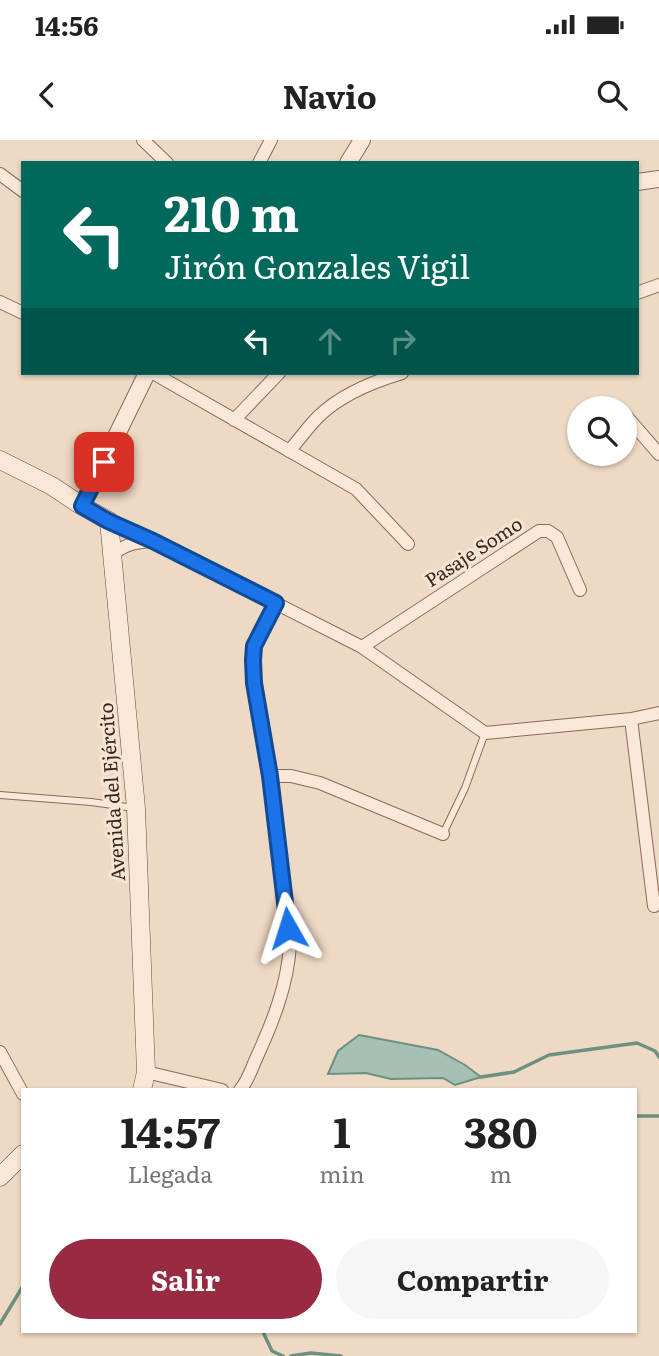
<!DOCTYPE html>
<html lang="es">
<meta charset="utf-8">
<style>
:root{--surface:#fff;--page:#f6f6f6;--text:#222;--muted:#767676;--accent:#982a41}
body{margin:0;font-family:Literata,serif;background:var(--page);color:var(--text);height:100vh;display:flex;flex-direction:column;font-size:26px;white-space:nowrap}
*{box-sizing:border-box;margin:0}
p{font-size:23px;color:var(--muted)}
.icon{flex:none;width:38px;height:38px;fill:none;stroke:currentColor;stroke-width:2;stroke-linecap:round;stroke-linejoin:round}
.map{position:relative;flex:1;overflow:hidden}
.drawer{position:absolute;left:21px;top:948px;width:616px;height:245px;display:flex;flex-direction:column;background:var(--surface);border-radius:0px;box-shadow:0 2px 5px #0004}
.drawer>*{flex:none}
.hud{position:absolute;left:21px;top:21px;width:618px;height:214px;border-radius:0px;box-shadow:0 2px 5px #0004;background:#00695c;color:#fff;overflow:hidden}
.tools{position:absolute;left:567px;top:256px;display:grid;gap:14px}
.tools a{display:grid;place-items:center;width:70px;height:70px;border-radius:50%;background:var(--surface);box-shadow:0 2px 5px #0004;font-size:35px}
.pin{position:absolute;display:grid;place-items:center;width:60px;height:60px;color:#fff;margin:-30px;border-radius:14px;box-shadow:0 4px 10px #0006}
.me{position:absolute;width:77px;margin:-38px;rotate:354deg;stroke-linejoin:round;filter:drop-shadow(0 0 5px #0008)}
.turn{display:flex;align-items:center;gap:24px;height:147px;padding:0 28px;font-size:32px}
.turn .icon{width:91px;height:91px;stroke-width:2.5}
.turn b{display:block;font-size:49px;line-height:60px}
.lanes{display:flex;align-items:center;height:66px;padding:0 28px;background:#0003;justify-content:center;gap:35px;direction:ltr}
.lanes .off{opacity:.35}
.eta{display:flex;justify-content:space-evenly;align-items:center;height:119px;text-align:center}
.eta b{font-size:42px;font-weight:700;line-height:49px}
.primary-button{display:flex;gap:14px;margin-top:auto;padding:14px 28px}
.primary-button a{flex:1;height:80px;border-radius:42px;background:var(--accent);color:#fff;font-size:28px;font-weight:700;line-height:80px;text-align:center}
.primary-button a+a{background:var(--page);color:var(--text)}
.status{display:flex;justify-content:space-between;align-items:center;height:49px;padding:0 35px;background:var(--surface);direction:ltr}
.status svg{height:19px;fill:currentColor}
header{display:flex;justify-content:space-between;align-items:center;height:91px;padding:0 28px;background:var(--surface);font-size:32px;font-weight:700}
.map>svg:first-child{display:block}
.water{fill:#a6c1b4;stroke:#6d9080;stroke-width:2}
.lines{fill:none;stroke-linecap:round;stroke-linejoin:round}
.stream{stroke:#6d9080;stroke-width:3.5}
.service-casing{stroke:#896a5a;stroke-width:8}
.minor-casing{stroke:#896a5a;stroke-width:14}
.tertiary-casing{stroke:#896a5a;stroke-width:18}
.secondary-casing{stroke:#6b4b3e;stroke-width:19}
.service{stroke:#f9e8d8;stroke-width:6}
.minor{stroke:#f9e8d8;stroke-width:12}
.tertiary{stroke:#f9e8d8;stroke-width:16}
.secondary{stroke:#f9e8d8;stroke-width:18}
.route-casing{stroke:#114b97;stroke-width:18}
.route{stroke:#1a73e8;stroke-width:12}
.labels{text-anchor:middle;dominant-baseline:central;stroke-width:6;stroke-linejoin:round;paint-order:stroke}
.street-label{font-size:19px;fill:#39261e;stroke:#f6e5d4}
</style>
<div class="status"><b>14:56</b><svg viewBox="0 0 49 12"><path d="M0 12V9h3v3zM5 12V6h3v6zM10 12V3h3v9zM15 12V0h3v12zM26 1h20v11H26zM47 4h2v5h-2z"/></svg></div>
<header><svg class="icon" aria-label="back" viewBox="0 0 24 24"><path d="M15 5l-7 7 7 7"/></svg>Navio<svg class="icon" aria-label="search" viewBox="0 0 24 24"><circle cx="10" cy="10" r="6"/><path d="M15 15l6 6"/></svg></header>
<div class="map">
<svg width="659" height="1216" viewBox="0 0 659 1216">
<rect width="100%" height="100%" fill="#eed9c4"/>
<path class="water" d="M 359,895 L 438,910 L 465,925 L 481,937 L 455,945 L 443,938 L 391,939 L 366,933 L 328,934 L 338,911 Z"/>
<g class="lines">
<path class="stream" d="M 481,937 L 514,932 L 549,915 L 637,903 L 655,911 L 659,917
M 635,976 L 659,976
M 0,1184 L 23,1146
M 263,1192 L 272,1211 L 283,1216
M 291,1216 L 311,1213 L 341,1216"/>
<defs>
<path id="service" d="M 0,655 L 91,662 L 134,668
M 443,694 L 465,648 L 485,593"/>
<path id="minor" d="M 143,0 L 167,23
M 259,23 L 271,0
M 0,34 L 23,51
M 637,153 L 659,145
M 0,162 L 23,173
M 153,233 L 356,349 L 408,404
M 627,277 L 659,314
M 234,280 L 279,233
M 289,311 C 299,300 308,287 318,277 C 340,255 372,242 402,233
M 109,381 L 153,401 L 362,507 L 485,593 L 631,579 L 659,573
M 112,416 C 123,404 137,402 152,401
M 362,507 L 539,391 L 548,391 L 557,397 L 580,450
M 631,579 L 654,766
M 270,636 L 291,636 L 320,643 L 443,694
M 0,912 L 23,954
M 146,932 L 222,950
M 240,950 C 247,942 251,931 255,921 C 272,884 288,845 290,804 C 284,748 279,690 270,634 C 265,603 246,534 254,506 C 258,491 269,476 276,463"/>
<path id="tertiary" d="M 348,23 L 362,0
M 637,42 L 659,39
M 82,366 L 147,233"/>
<path id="secondary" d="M 0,320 L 52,346 L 82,366 L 109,381 L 136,668 L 146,932 L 142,950
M 0,1037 L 23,1014"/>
</defs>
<use href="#service" class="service-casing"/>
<use href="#minor" class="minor-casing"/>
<use href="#tertiary" class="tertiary-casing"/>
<use href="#secondary" class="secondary-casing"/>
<use href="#service" class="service"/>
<use href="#minor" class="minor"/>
<use href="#tertiary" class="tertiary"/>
<use href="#secondary" class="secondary"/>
</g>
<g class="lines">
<defs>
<path id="route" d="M 104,322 L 82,366 L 108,381 L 153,401 L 276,463 L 254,506 L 253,520 L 254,543 L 270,636 L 288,788"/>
</defs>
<use href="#route" class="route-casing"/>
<use href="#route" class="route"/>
</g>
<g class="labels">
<g class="street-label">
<text transform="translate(473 411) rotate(-33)">Pasaje Somo</text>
<text transform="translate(111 652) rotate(-94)">Avenida del Ejército</text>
</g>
</g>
</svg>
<div class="tools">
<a><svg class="icon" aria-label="search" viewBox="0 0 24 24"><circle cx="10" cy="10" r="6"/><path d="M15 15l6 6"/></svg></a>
</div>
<div class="pin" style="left:104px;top:322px;background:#d93025"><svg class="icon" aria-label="arrive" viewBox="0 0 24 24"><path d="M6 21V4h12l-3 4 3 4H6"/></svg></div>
<svg class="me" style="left:288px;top:788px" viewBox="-20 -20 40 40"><path d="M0-17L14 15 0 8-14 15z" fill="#1a73e8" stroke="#fff" stroke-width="4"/></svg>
<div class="hud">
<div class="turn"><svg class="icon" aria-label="left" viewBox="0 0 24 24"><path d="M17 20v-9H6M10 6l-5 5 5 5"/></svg><div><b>210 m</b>Jirón Gonzales Vigil</div></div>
<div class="lanes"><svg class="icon" aria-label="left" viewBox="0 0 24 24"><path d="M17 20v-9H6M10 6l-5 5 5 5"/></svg><svg class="icon off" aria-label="ahead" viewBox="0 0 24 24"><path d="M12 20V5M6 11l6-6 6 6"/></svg><svg class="icon off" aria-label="right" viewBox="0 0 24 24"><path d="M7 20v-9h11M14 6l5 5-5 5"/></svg></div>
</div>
<section class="drawer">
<div class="eta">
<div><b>14:57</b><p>Llegada</p></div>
<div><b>1</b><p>min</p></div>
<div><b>380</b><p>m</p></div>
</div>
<div class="primary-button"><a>Salir</a><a>Compartir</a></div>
</section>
</div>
